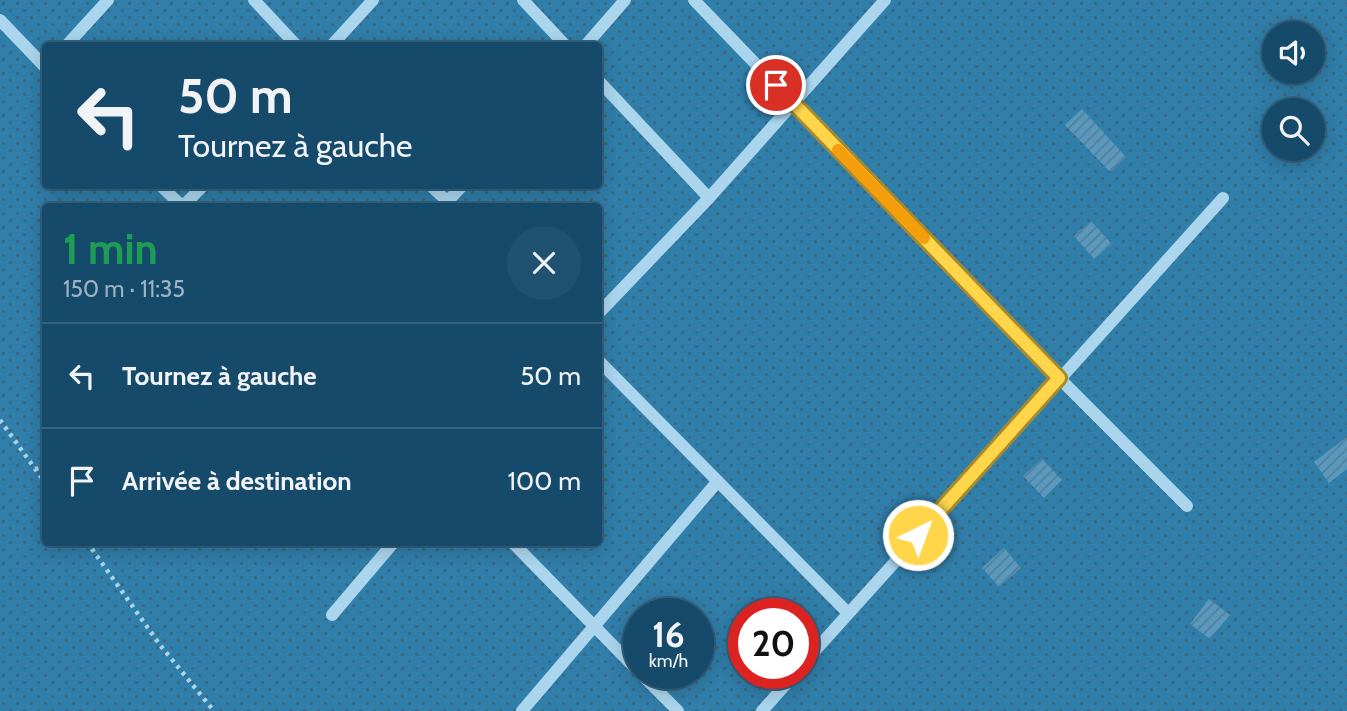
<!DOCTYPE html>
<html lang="fr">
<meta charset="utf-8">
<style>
:root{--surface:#164a6a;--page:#1f5170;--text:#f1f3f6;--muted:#9eb3c1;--line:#35627e}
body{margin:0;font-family:Cabin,sans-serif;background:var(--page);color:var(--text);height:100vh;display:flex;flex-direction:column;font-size:26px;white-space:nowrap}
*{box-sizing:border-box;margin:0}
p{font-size:23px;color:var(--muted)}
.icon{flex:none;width:38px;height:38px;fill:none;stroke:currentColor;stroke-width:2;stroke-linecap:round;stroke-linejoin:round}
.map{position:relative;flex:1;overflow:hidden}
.panel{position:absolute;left:42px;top:203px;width:560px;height:343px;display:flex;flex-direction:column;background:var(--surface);border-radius:7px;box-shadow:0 4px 18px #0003,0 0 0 2px var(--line)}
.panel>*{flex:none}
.top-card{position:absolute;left:42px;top:42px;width:560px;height:147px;border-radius:7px;box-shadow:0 4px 18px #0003,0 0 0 2px var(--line);background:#164a6a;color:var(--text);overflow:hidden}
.tools{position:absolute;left:1262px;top:21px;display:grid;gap:14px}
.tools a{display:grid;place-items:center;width:63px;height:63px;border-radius:50%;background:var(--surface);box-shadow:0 4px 18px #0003,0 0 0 2px var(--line);font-size:35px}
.speed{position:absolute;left:623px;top:598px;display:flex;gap:14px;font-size:35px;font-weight:700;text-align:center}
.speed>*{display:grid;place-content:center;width:91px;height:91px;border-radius:50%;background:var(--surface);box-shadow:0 4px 18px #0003,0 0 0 2px var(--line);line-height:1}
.speed small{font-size:18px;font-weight:400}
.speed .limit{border:10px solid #d22;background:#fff;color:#111}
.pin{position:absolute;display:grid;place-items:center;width:60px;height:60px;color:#fff;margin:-30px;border:4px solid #fff;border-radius:50%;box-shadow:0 2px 7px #0007}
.me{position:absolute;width:77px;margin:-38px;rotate:42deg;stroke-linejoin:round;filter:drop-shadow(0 0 5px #0008)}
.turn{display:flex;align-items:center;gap:24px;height:147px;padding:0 21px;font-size:32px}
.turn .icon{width:91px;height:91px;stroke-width:2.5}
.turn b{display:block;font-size:49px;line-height:60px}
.round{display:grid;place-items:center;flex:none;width:74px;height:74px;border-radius:37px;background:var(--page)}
.head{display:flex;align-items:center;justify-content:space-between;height:119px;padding:0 21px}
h1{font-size:42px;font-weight:700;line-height:52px;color:#1e9e55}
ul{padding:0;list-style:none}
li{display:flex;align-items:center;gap:21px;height:105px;padding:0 21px;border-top:2px solid var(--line)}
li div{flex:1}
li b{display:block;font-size:26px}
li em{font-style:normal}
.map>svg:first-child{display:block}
.grass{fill:url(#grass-dots);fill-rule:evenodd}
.building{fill:url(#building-hatch)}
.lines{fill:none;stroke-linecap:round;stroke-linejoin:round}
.path{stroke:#aad5ed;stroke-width:4.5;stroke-dasharray:3.5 5;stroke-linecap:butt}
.minor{stroke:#aad5ed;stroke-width:12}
.route-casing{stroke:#a68a30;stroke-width:18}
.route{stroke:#ffd54a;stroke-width:12}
.slow{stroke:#f59e0b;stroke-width:12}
</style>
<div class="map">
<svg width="1347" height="711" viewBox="0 0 1347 711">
<defs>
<pattern id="grass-dots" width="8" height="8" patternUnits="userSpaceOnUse" patternTransform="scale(1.75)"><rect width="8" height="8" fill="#307eaa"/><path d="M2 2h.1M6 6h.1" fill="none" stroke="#3e657b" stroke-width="1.8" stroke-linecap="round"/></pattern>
<pattern id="building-hatch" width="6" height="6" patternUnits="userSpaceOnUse" patternTransform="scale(1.75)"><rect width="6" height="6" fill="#5a99bd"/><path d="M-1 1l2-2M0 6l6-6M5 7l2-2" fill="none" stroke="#557e95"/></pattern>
</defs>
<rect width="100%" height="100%" fill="#1d638d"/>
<path class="grass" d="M 0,0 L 1347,0 L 1347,711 L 0,711 ZM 1274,33 L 1312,33 L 1312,72 L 1274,72 ZM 46,46 L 598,46 L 598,186 L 46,186 ZM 1274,110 L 1312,110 L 1312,149 L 1274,149 ZM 46,206 L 598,206 L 598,542 L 46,542 ZM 639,614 L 698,614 L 698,674 L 639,674 ZM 744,614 L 803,614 L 803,674 L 744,674 Z"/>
<path class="building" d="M 1082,109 L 1126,157 L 1110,172 L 1065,125 Z
M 1091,221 L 1112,244 L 1094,259 L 1074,236 Z
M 1347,437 L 1347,469 L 1329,483 L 1314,462 Z
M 1042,459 L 1062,480 L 1044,498 L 1023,476 Z
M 1004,548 L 1021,568 L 999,587 L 982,568 Z
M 1209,599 L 1230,615 L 1210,639 L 1190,624 Z"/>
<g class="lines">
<path class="path" d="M 0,420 L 46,484
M 35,469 L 46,467
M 87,542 L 160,645 L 214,711"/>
<path class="minor" d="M 254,0 L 297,46
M 523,0 L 566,46
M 694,0 L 1059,378 L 1187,506
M 0,20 L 46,68
M 66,46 L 108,0
M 331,46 L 373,0
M 585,46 L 625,0
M 598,80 L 709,198
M 161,186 L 182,206
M 431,186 L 452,206
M 183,206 L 203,186
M 443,206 L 462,186
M 598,314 L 709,198 L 885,0
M 598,360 L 848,613
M 512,542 L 639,672
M 332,615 L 394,542
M 803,664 L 1223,198
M 641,674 L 678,711
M 522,711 L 718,481
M 762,711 L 795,674"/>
</g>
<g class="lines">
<defs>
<path id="route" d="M 776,85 L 1059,378 L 918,535"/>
</defs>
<use href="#route" class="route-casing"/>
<use href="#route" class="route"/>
<path class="slow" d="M 838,150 L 924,238"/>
</g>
</svg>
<div class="tools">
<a><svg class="icon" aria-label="sound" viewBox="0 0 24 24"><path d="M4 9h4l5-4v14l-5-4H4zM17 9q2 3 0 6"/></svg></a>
<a><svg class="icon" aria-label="search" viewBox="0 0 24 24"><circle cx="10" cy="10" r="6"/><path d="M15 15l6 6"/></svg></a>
</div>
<div class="speed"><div>16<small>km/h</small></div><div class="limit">20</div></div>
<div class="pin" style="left:776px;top:85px;background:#d93025"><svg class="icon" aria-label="arrive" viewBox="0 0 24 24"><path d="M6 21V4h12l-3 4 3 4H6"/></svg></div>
<svg class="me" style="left:918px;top:535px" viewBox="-20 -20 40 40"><circle r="17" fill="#ffd54a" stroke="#fff" stroke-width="3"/><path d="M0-11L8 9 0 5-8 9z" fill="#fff"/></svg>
<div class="top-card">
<div class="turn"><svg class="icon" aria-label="left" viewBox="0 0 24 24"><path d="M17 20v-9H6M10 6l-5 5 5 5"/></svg><div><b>50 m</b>Tournez à gauche</div></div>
</div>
<section class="panel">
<div class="head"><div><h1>1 min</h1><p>150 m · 11:35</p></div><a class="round"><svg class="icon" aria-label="close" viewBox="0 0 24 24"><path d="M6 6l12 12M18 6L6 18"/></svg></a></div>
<ul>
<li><svg class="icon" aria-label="left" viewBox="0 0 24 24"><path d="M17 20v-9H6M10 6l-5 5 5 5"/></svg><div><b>Tournez à gauche</b></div><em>50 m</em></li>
<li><svg class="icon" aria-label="arrive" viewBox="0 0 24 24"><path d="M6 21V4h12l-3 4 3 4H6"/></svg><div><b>Arrivée à destination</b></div><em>100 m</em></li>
</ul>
</section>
</div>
